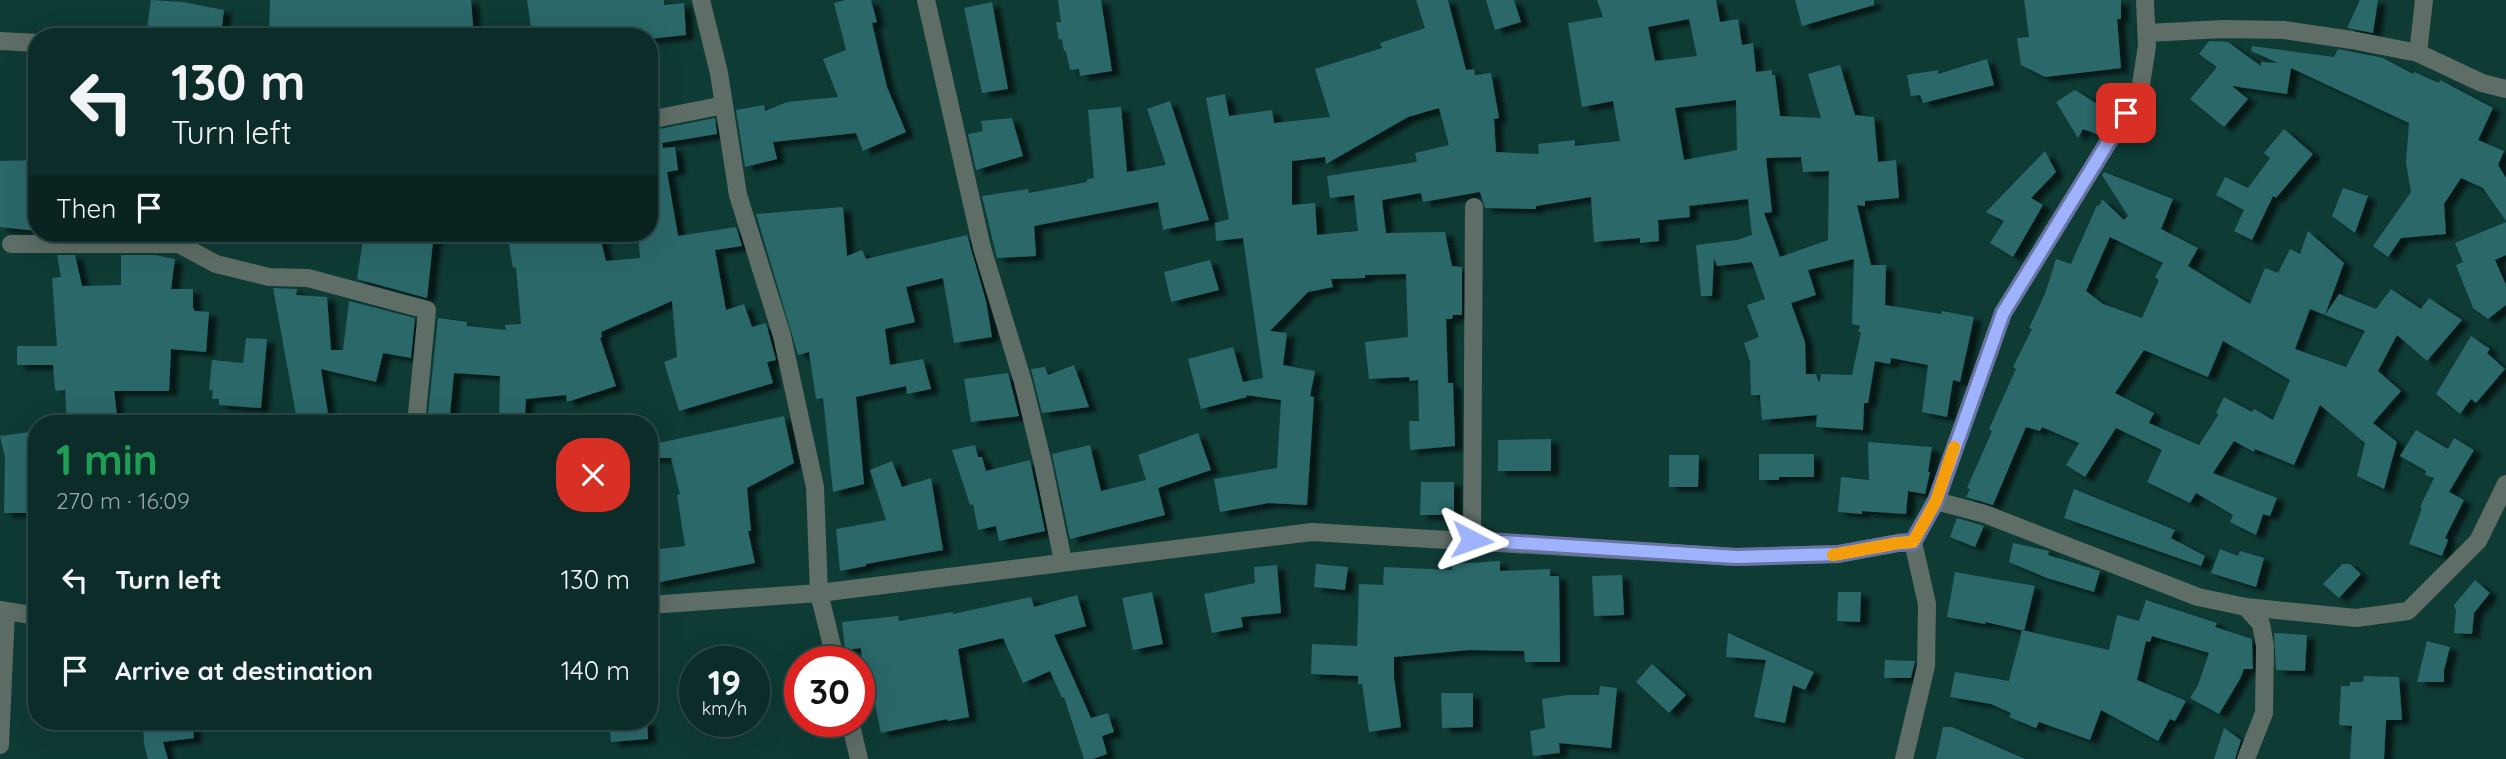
<!DOCTYPE html>
<meta charset="utf-8">
<style>
:root{--surface:#0b2c28;--page:#143430;--text:#f1f3f6;--muted:#9aa7a8;--line:#2b4845}
body{margin:0;font-family:Quicksand,sans-serif;background:var(--page);color:var(--text);height:100vh;display:flex;flex-direction:column;font-size:26px;white-space:nowrap}
*{box-sizing:border-box;margin:0}
p{font-size:23px;color:var(--muted)}
.icon{flex:none;width:38px;height:38px;fill:none;stroke:currentColor;stroke-width:2;stroke-linecap:round;stroke-linejoin:round}
.map{position:relative;flex:1;overflow:hidden}
.sheet{position:absolute;left:28px;top:415px;width:630px;height:315px;display:flex;flex-direction:column;background:var(--surface);border-radius:28px;box-shadow:0 7px 28px #0002,0 0 0 2px var(--line)}
.sheet>*{flex:none}
.guide{position:absolute;left:28px;top:28px;width:630px;height:214px;border-radius:28px;box-shadow:0 7px 28px #0002,0 0 0 2px var(--line);background:#0b2c28;color:var(--text);overflow:hidden}
.speed{position:absolute;left:679px;top:646px;display:flex;gap:14px;font-size:35px;font-weight:700;text-align:center}
.speed>*{display:grid;place-content:center;width:91px;height:91px;border-radius:50%;background:var(--surface);box-shadow:0 7px 28px #0002,0 0 0 2px var(--line);line-height:1}
.speed small{font-size:18px;font-weight:400}
.speed .limit{border:10px solid #d22;background:#fff;color:#111}
.pin{position:absolute;display:grid;place-items:center;width:60px;height:60px;color:#fff;margin:-30px;border-radius:14px;box-shadow:0 4px 10px #0006}
.me{position:absolute;width:77px;margin:-38px;rotate:94deg;stroke-linejoin:round;filter:drop-shadow(0 0 5px #0008)}
.turn{display:flex;align-items:center;gap:24px;height:147px;padding:0 28px;font-size:32px}
.turn .icon{width:91px;height:91px;stroke-width:2.5}
.turn b{display:block;font-size:49px;line-height:60px}
.then{display:flex;align-items:center;height:66px;padding:0 28px;background:#0003;gap:14px;font-size:26px}
.round{display:grid;place-items:center;flex:none;width:74px;height:74px;border-radius:28px;background:var(--page)}
.summary{display:flex;align-items:center;justify-content:space-between;height:119px;padding:0 28px}
h1{font-size:42px;font-weight:700;line-height:52px;color:#1e9e55}
ul{padding:0;list-style:none}
li{display:flex;align-items:center;gap:21px;height:91px;padding:0 28px}
li div{flex:1}
li b{display:block;font-size:26px}
li em{font-style:normal}
.map>svg:first-child{display:block}
.building{fill:#29676a;fill-rule:evenodd;filter:url(#shadow)}
.lines{fill:none;stroke-linecap:round;stroke-linejoin:round}
.minor{stroke:#5e6d65;stroke-width:18}
.route-casing{stroke:#6774a4;stroke-width:18}
.route{stroke:#9fb3fd;stroke-width:12}
.slow{stroke:#f59e0b;stroke-width:12}
</style>
<div class="map">
<svg width="2506" height="759" viewBox="0 0 2506 759">
<defs>
<filter id="shadow"><feDropShadow dx="8" dy="4.5" stdDeviation="2" flood-color="#0009"/></filter>
</defs>
<rect width="100%" height="100%" fill="#0f3b35"/>
<path class="building" d="M 151,0 L 183,2 L 224,10 L 221,33 L 211,32 L 211,37 L 146,37 Z
M 270,0 L 471,0 L 474,37 L 269,37 Z
M 527,0 L 664,0 L 664,5 L 684,3 L 686,35 L 649,39 L 649,37 L 558,37 L 557,31 L 532,34 Z
M 845,0 L 871,0 L 877,22 L 872,23 L 887,87 L 906,132 L 863,151 L 856,133 L 773,142 L 777,159 L 745,167 L 736,110 L 764,105 L 765,111 L 787,102 L 838,97 L 823,59 L 846,50 L 834,3 Z
M 1058,0 L 1101,0 L 1112,71 L 1080,76 L 1079,69 L 1070,70 L 1066,51 L 1064,51 L 1062,39 L 1059,40 L 1056,22 L 1061,22 Z
M 1416,0 L 1448,0 L 1466,70 L 1474,69 L 1475,75 L 1491,73 L 1499,118 L 1494,119 L 1496,152 L 1539,154 L 1538,144 L 1575,140 L 1575,146 L 1620,141 L 1613,101 L 1582,107 L 1568,23 L 1603,17 L 1597,0 L 1716,0 L 1720,22 L 1738,19 L 1742,45 L 1753,43 L 1756,72 L 1772,70 L 1772,75 L 1775,75 L 1780,116 L 1821,118 L 1808,74 L 1840,65 L 1855,115 L 1874,117 L 1878,162 L 1896,160 L 1899,198 L 1865,201 L 1865,206 L 1857,205 L 1871,265 L 1886,265 L 1885,305 L 1941,314 L 1942,311 L 1974,317 L 1960,382 L 1953,380 L 1947,417 L 1922,412 L 1928,365 L 1891,358 L 1890,364 L 1875,361 L 1868,403 L 1864,403 L 1863,430 L 1816,427 L 1817,415 L 1762,420 L 1760,395 L 1751,395 L 1750,361 L 1744,343 L 1759,337 L 1747,305 L 1765,299 L 1752,262 L 1717,266 L 1714,258 L 1712,296 L 1701,296 L 1696,245 L 1737,240 L 1752,235 L 1748,199 L 1689,206 L 1690,217 L 1658,220 L 1659,241 L 1640,243 L 1640,238 L 1594,242 L 1591,197 L 1536,206 L 1536,209 L 1485,208 L 1480,192 L 1423,202 L 1421,193 L 1382,200 L 1386,233 L 1445,232 L 1452,266 L 1462,267 L 1462,315 L 1453,315 L 1452,319 L 1446,319 L 1448,383 L 1453,383 L 1455,446 L 1410,450 L 1409,421 L 1419,421 L 1418,380 L 1410,381 L 1409,377 L 1369,379 L 1365,342 L 1408,337 L 1406,274 L 1365,275 L 1365,278 L 1331,279 L 1333,287 L 1308,292 L 1270,331 L 1287,333 L 1283,365 L 1315,371 L 1310,396 L 1314,397 L 1307,505 L 1269,503 L 1220,512 L 1214,479 L 1277,468 L 1281,400 L 1246,395 L 1247,397 L 1201,409 L 1188,359 L 1233,347 L 1243,382 L 1263,378 L 1243,238 L 1216,241 L 1215,223 L 1229,219 L 1206,98 L 1225,94 L 1229,116 L 1272,110 L 1274,123 L 1330,117 L 1315,69 L 1382,48 L 1380,43 L 1425,28 ZM 1689,19 L 1697,56 L 1655,61 L 1648,27 ZM 1736,100 L 1737,150 L 1684,160 L 1675,108 ZM 1439,108 L 1449,145 L 1415,153 L 1417,162 L 1327,176 L 1330,198 L 1354,195 L 1358,231 L 1317,235 L 1315,203 L 1292,205 L 1292,161 L 1325,157 L 1326,164 L 1408,117 ZM 1801,157 L 1803,172 L 1829,171 L 1828,240 L 1780,257 L 1764,213 L 1772,212 L 1766,158 ZM 1854,259 L 1852,324 L 1860,326 L 1858,332 L 1861,332 L 1852,375 L 1821,374 L 1819,383 L 1816,374 L 1806,374 L 1805,342 L 1791,303 L 1816,295 L 1808,270 Z
M 1486,0 L 1514,0 L 1521,22 L 1495,30 Z
M 1795,0 L 1874,0 L 1874,5 L 1802,26 Z
M 2024,0 L 2121,0 L 2121,19 L 2117,19 L 2121,68 L 2045,77 L 2021,65 L 2017,38 L 2029,37 Z
M 2360,0 L 2378,0 L 2373,33 L 2347,28 Z
M 992,2 L 1008,89 L 982,93 L 964,8 Z
M 2209,41 L 2228,42 L 2261,66 L 2261,62 L 2278,63 L 2251,51 L 2252,46 L 2334,57 L 2338,49 L 2383,58 L 2413,74 L 2414,72 L 2439,83 L 2440,80 L 2493,108 L 2478,140 L 2504,151 L 2498,165 L 2506,178 L 2506,221 L 2483,188 L 2461,178 L 2444,204 L 2446,234 L 2401,238 L 2388,257 L 2373,246 L 2411,192 L 2406,163 L 2409,123 L 2291,68 L 2287,94 L 2232,86 L 2248,99 L 2224,127 L 2190,99 L 2217,67 L 2199,54 Z
M 1987,59 L 1994,85 L 1923,103 L 1920,95 L 1911,96 L 1907,75 L 1938,70 L 1938,74 Z
M 2075,90 L 2113,114 L 2099,135 L 2083,129 L 2078,138 L 2056,102 Z
M 1170,101 L 1209,220 L 1163,230 L 1158,202 L 1034,226 L 1036,256 L 997,258 L 982,196 L 1028,189 L 1029,193 L 1087,182 L 1087,179 L 1094,178 L 1088,110 L 1121,107 L 1127,172 L 1166,165 L 1147,109 Z
M 715,118 L 717,134 L 662,143 L 663,148 L 675,147 L 678,170 L 667,172 L 678,236 L 736,227 L 742,246 L 715,250 L 726,310 L 744,304 L 752,327 L 766,323 L 776,360 L 767,362 L 773,383 L 679,411 L 664,362 L 677,357 L 672,301 L 601,332 L 602,337 L 600,338 L 616,386 L 567,402 L 566,395 L 526,399 L 525,416 L 499,424 L 500,376 L 454,373 L 449,424 L 427,424 L 438,318 L 467,322 L 467,326 L 506,330 L 505,325 L 521,324 L 516,267 L 513,268 L 507,233 L 599,233 L 606,261 L 640,258 L 638,233 L 649,233 L 649,131 Z
M 1012,118 L 1023,156 L 976,170 L 968,134 L 983,131 L 981,121 Z
M 2284,129 L 2313,154 L 2276,198 L 2273,196 L 2252,240 L 2234,231 L 2244,210 L 2216,195 L 2225,177 L 2248,188 L 2270,158 L 2264,153 Z
M 2045,151 L 2056,172 L 2031,198 L 2043,205 L 2013,257 L 1990,243 L 2004,221 L 1986,212 Z
M 37,160 L 37,231 L 0,227 L 0,161 Z
M 2104,172 L 2173,199 L 2161,229 L 2198,248 L 2188,266 L 2250,304 L 2265,268 L 2278,273 L 2290,249 L 2300,254 L 2308,231 L 2344,263 L 2325,315 L 2339,294 L 2376,309 L 2391,289 L 2421,309 L 2429,298 L 2462,320 L 2427,361 L 2397,335 L 2378,371 L 2401,391 L 2373,423 L 2397,442 L 2384,489 L 2357,476 L 2365,443 L 2320,405 L 2294,465 L 2255,449 L 2254,452 L 2234,441 L 2213,473 L 2277,498 L 2270,516 L 2263,514 L 2256,535 L 2230,522 L 2233,515 L 2196,493 L 2190,503 L 2147,482 L 2162,450 L 2116,428 L 2085,477 L 2066,465 L 2079,443 L 2042,427 L 2040,431 L 2026,427 L 1993,505 L 1966,497 L 1970,489 L 1967,488 L 1992,431 L 1989,429 L 2016,369 L 2013,367 L 2032,329 L 2029,328 L 2045,294 L 2056,259 L 2071,264 L 2097,205 L 2099,206 L 2102,199 L 2124,220 L 2128,216 L 2102,175 ZM 2110,237 L 2163,263 L 2155,277 L 2159,280 L 2142,318 L 2103,304 L 2086,291 ZM 2310,309 L 2365,331 L 2346,367 L 2295,349 ZM 2223,341 L 2290,380 L 2273,420 L 2254,409 L 2252,412 L 2224,397 L 2216,413 L 2219,414 L 2199,445 L 2149,423 L 2154,413 L 2115,393 L 2144,350 L 2208,377 Z
M 2343,188 L 2368,196 L 2355,233 L 2332,216 Z
M 843,207 L 847,256 L 862,250 L 866,259 L 967,235 L 986,301 L 992,337 L 954,343 L 943,278 L 906,287 L 915,322 L 885,329 L 890,365 L 923,359 L 931,389 L 907,394 L 906,386 L 856,397 L 864,484 L 833,492 L 823,398 L 816,399 L 809,352 L 798,355 L 756,214 Z
M 2506,222 L 2506,255 L 2495,260 L 2506,285 L 2506,305 L 2488,319 L 2473,308 L 2456,265 L 2463,262 L 2455,243 Z
M 364,233 L 434,233 L 427,298 L 357,279 Z
M 57,255 L 75,255 L 82,286 L 121,285 L 121,255 L 155,255 L 175,259 L 171,289 L 193,289 L 193,308 L 195,311 L 209,312 L 206,352 L 171,349 L 169,391 L 114,391 L 118,424 L 67,424 L 65,390 L 57,391 L 55,389 L 53,365 L 17,365 L 17,346 L 57,346 L 52,278 L 61,277 Z
M 1210,260 L 1219,290 L 1171,302 L 1164,272 Z
M 273,288 L 297,289 L 296,295 L 327,297 L 331,350 L 343,350 L 349,301 L 415,318 L 411,358 L 383,353 L 376,382 L 321,369 L 328,414 L 297,420 Z
M 2471,336 L 2490,349 L 2487,353 L 2505,369 L 2476,403 L 2471,399 L 2460,414 L 2436,394 Z
M 246,338 L 267,339 L 261,408 L 219,405 L 219,399 L 212,399 L 213,390 L 209,390 L 212,360 L 243,363 Z
M 1074,365 L 1089,407 L 1042,413 L 1031,369 L 1045,367 L 1048,375 Z
M 1008,373 L 1019,416 L 971,422 L 964,379 Z
M 784,416 L 794,463 L 747,488 L 751,531 L 748,531 L 755,563 L 655,583 L 652,550 L 685,546 L 677,495 L 680,494 L 671,458 L 649,458 L 649,445 Z
M 2416,430 L 2448,449 L 2454,438 L 2474,450 L 2449,492 L 2464,500 L 2445,538 L 2448,540 L 2442,556 L 2409,544 L 2422,508 L 2420,507 L 2434,478 L 2425,475 L 2426,471 L 2400,456 Z
M 37,431 L 37,513 L 4,513 L 5,458 L 0,436 Z
M 1198,433 L 1211,470 L 1158,488 L 1165,515 L 1070,539 L 1052,454 L 1090,445 L 1101,491 L 1146,480 L 1138,455 Z
M 1551,439 L 1551,471 L 1498,471 L 1498,440 Z
M 1868,442 L 1932,447 L 1928,472 L 1930,472 L 1925,494 L 1908,491 L 1906,514 L 1862,511 L 1862,514 L 1838,512 L 1841,477 L 1869,480 Z
M 975,445 L 978,457 L 982,457 L 986,471 L 1030,460 L 1045,531 L 999,541 L 996,526 L 978,530 L 973,504 L 970,505 L 952,450 Z
M 1759,454 L 1814,454 L 1814,477 L 1779,477 L 1779,480 L 1759,480 Z
M 1669,455 L 1699,455 L 1698,487 L 1669,487 Z
M 892,461 L 902,487 L 931,478 L 943,550 L 866,564 L 866,566 L 840,571 L 836,529 L 886,520 L 870,470 Z
M 1421,482 L 1454,482 L 1454,515 L 1420,515 Z
M 2074,489 L 2175,530 L 2171,538 L 2205,556 L 2201,566 L 2064,518 Z
M 1957,518 L 1984,526 L 1975,547 L 1950,537 Z
M 2013,543 L 2045,550 L 2049,551 L 2048,555 L 2100,571 L 2094,592 L 2047,578 L 2009,562 Z
M 2220,549 L 2238,556 L 2240,551 L 2264,558 L 2256,587 L 2211,573 Z
M 1500,561 L 1500,571 L 1550,569 L 1550,576 L 1559,576 L 1560,662 L 1525,662 L 1524,651 L 1469,650 L 1394,657 L 1394,678 L 1401,727 L 1369,732 L 1362,684 L 1358,684 L 1358,676 L 1311,674 L 1312,644 L 1357,646 L 1359,584 L 1383,585 L 1384,567 L 1452,570 L 1452,564 Z
M 1316,564 L 1348,567 L 1345,590 L 1314,587 Z
M 2342,564 L 2350,564 L 2361,574 L 2339,598 L 2323,584 Z
M 1277,565 L 1281,613 L 1241,617 L 1243,627 L 1212,633 L 1204,594 L 1255,583 L 1254,567 Z
M 1955,572 L 2035,586 L 2024,631 L 1986,622 L 1985,624 L 1947,617 Z
M 1622,575 L 1624,615 L 1594,616 L 1592,576 Z
M 2475,580 L 2490,593 L 2474,613 L 2472,634 L 2454,633 L 2456,611 L 2454,605 Z
M 1152,592 L 1163,644 L 1133,650 L 1122,598 Z
M 1838,592 L 1861,592 L 1860,622 L 1837,621 Z
M 1077,595 L 1086,626 L 1054,635 L 1091,718 L 1108,713 L 1114,732 L 1102,736 L 1107,754 L 1093,759 L 1084,759 L 1064,697 L 1062,698 L 1050,671 L 1023,683 L 1003,638 L 958,649 L 969,717 L 948,721 L 947,719 L 881,733 L 870,680 L 864,680 L 861,648 L 845,650 L 842,622 L 898,616 L 899,621 L 953,612 L 953,614 L 1031,597 L 1034,607 Z
M 2146,600 L 2217,623 L 2215,627 L 2252,639 L 2253,669 L 2244,669 L 2240,679 L 2219,714 L 2190,698 L 2198,685 L 2209,653 L 2152,636 L 2150,642 L 2146,641 L 2137,680 L 2186,701 L 2175,721 L 2170,719 L 2158,741 L 2101,710 L 2090,740 L 2039,722 L 2036,728 L 2009,717 L 2011,713 L 1991,704 L 1950,697 L 1955,672 L 2009,681 L 2022,630 L 2109,650 L 2117,615 L 2139,621 Z
M 1728,633 L 1814,672 L 1805,690 L 1793,685 L 1785,723 L 1754,717 L 1766,660 L 1726,657 Z
M 2274,633 L 2307,635 L 2305,671 L 2276,670 Z
M 2427,641 L 2450,647 L 2444,670 L 2444,682 L 2417,682 Z
M 1885,660 L 1915,661 L 1911,678 L 1884,678 Z
M 1652,664 L 1686,695 L 1669,713 L 1636,682 Z
M 2364,676 L 2399,677 L 2402,720 L 2386,720 L 2384,759 L 2350,759 L 2352,726 L 2339,725 L 2341,686 L 2350,686 L 2350,682 L 2363,682 Z
M 1600,686 L 1617,688 L 1611,748 L 1559,743 L 1560,753 L 1533,756 L 1530,731 L 1545,728 L 1542,699 L 1568,695 L 1599,695 Z
M 1441,693 L 1473,693 L 1473,727 L 1442,728 Z
M 143,721 L 192,721 L 194,738 L 163,742 L 168,759 L 148,759 L 144,744 Z
M 609,721 L 647,721 L 648,739 L 611,742 Z
M 1943,727 L 1952,727 L 2025,759 L 1936,759 Z
M 2224,728 L 2241,740 L 2235,759 L 2214,759 Z"/>
<g class="lines">
<path class="minor" d="M 701,0 L 719,73 L 738,195 L 782,336 L 815,487 L 819,593 L 836,662
M 926,0 L 982,248 L 1023,382 L 1043,464 L 1063,561
M 2147,33 L 2223,29 L 2284,30 L 2352,40 L 2418,53 L 2482,83 L 2506,89
M 0,41 L 37,43
M 2418,53 L 2424,0
M 649,120 L 724,105
M 11,244 L 179,244 L 216,264 L 269,277 L 308,278 L 427,310 L 416,424
M 1936,501 L 1985,514 L 2198,597 L 2246,607 L 2356,618 L 2408,611 L 2478,541 L 2506,484
M 1472,540 L 1474,207
M 649,605 L 819,593 L 1312,532 L 1736,557 L 1838,554 L 1898,543 L 1913,542 L 1936,501 L 2003,313 L 2140,91 L 2147,46 L 2145,0
M 0,610 L 37,616
M 850,721 L 859,759
M 0,745 L 6,611
M 1904,759 L 1926,666 L 1927,604 L 1913,542
M 2246,759 L 2264,713 L 2265,646 L 2261,624 L 2246,607"/>
</g>
<g class="lines">
<defs>
<path id="route" d="M 1472,540 L 1736,557 L 1838,554 L 1898,543 L 1913,542 L 1936,501 L 2003,313 L 2126,113"/>
</defs>
<use href="#route" class="route-casing"/>
<use href="#route" class="route"/>
<path class="slow" d="M 1833,555 L 1898,543 L 1913,542 L 1936,501 L 1954,447"/>
</g>
</svg>
<div class="speed"><div>19<small>km/h</small></div><div class="limit">30</div></div>
<div class="pin" style="left:2126px;top:113px;background:#d93025"><svg class="icon" aria-label="arrive" viewBox="0 0 24 24"><path d="M6 21V4h12l-3 4 3 4H6"/></svg></div>
<svg class="me" style="left:1472px;top:540px" viewBox="-20 -20 40 40"><path d="M0-17L14 15 0 8-14 15z" fill="#9fb3fd" stroke="#fff" stroke-width="4"/></svg>
<div class="guide">
<div class="turn"><svg class="icon" aria-label="left" viewBox="0 0 24 24"><path d="M17 20v-9H6M10 6l-5 5 5 5"/></svg><div><b>130 m</b>Turn left</div></div>
<div class="then">Then<svg class="icon" aria-label="arrive" viewBox="0 0 24 24"><path d="M6 21V4h12l-3 4 3 4H6"/></svg></div>
</div>
<section class="sheet">
<div class="summary"><div><h1>1 min</h1><p>270 m · 16:09</p></div><a class="round" style="background:#d93025;color:#fff"><svg class="icon" aria-label="close" viewBox="0 0 24 24"><path d="M6 6l12 12M18 6L6 18"/></svg></a></div>
<ul>
<li><svg class="icon" aria-label="left" viewBox="0 0 24 24"><path d="M17 20v-9H6M10 6l-5 5 5 5"/></svg><div><b>Turn left</b></div><em>130 m</em></li>
<li><svg class="icon" aria-label="arrive" viewBox="0 0 24 24"><path d="M6 21V4h12l-3 4 3 4H6"/></svg><div><b>Arrive at destination</b></div><em>140 m</em></li>
</ul>
</section>
</div>
